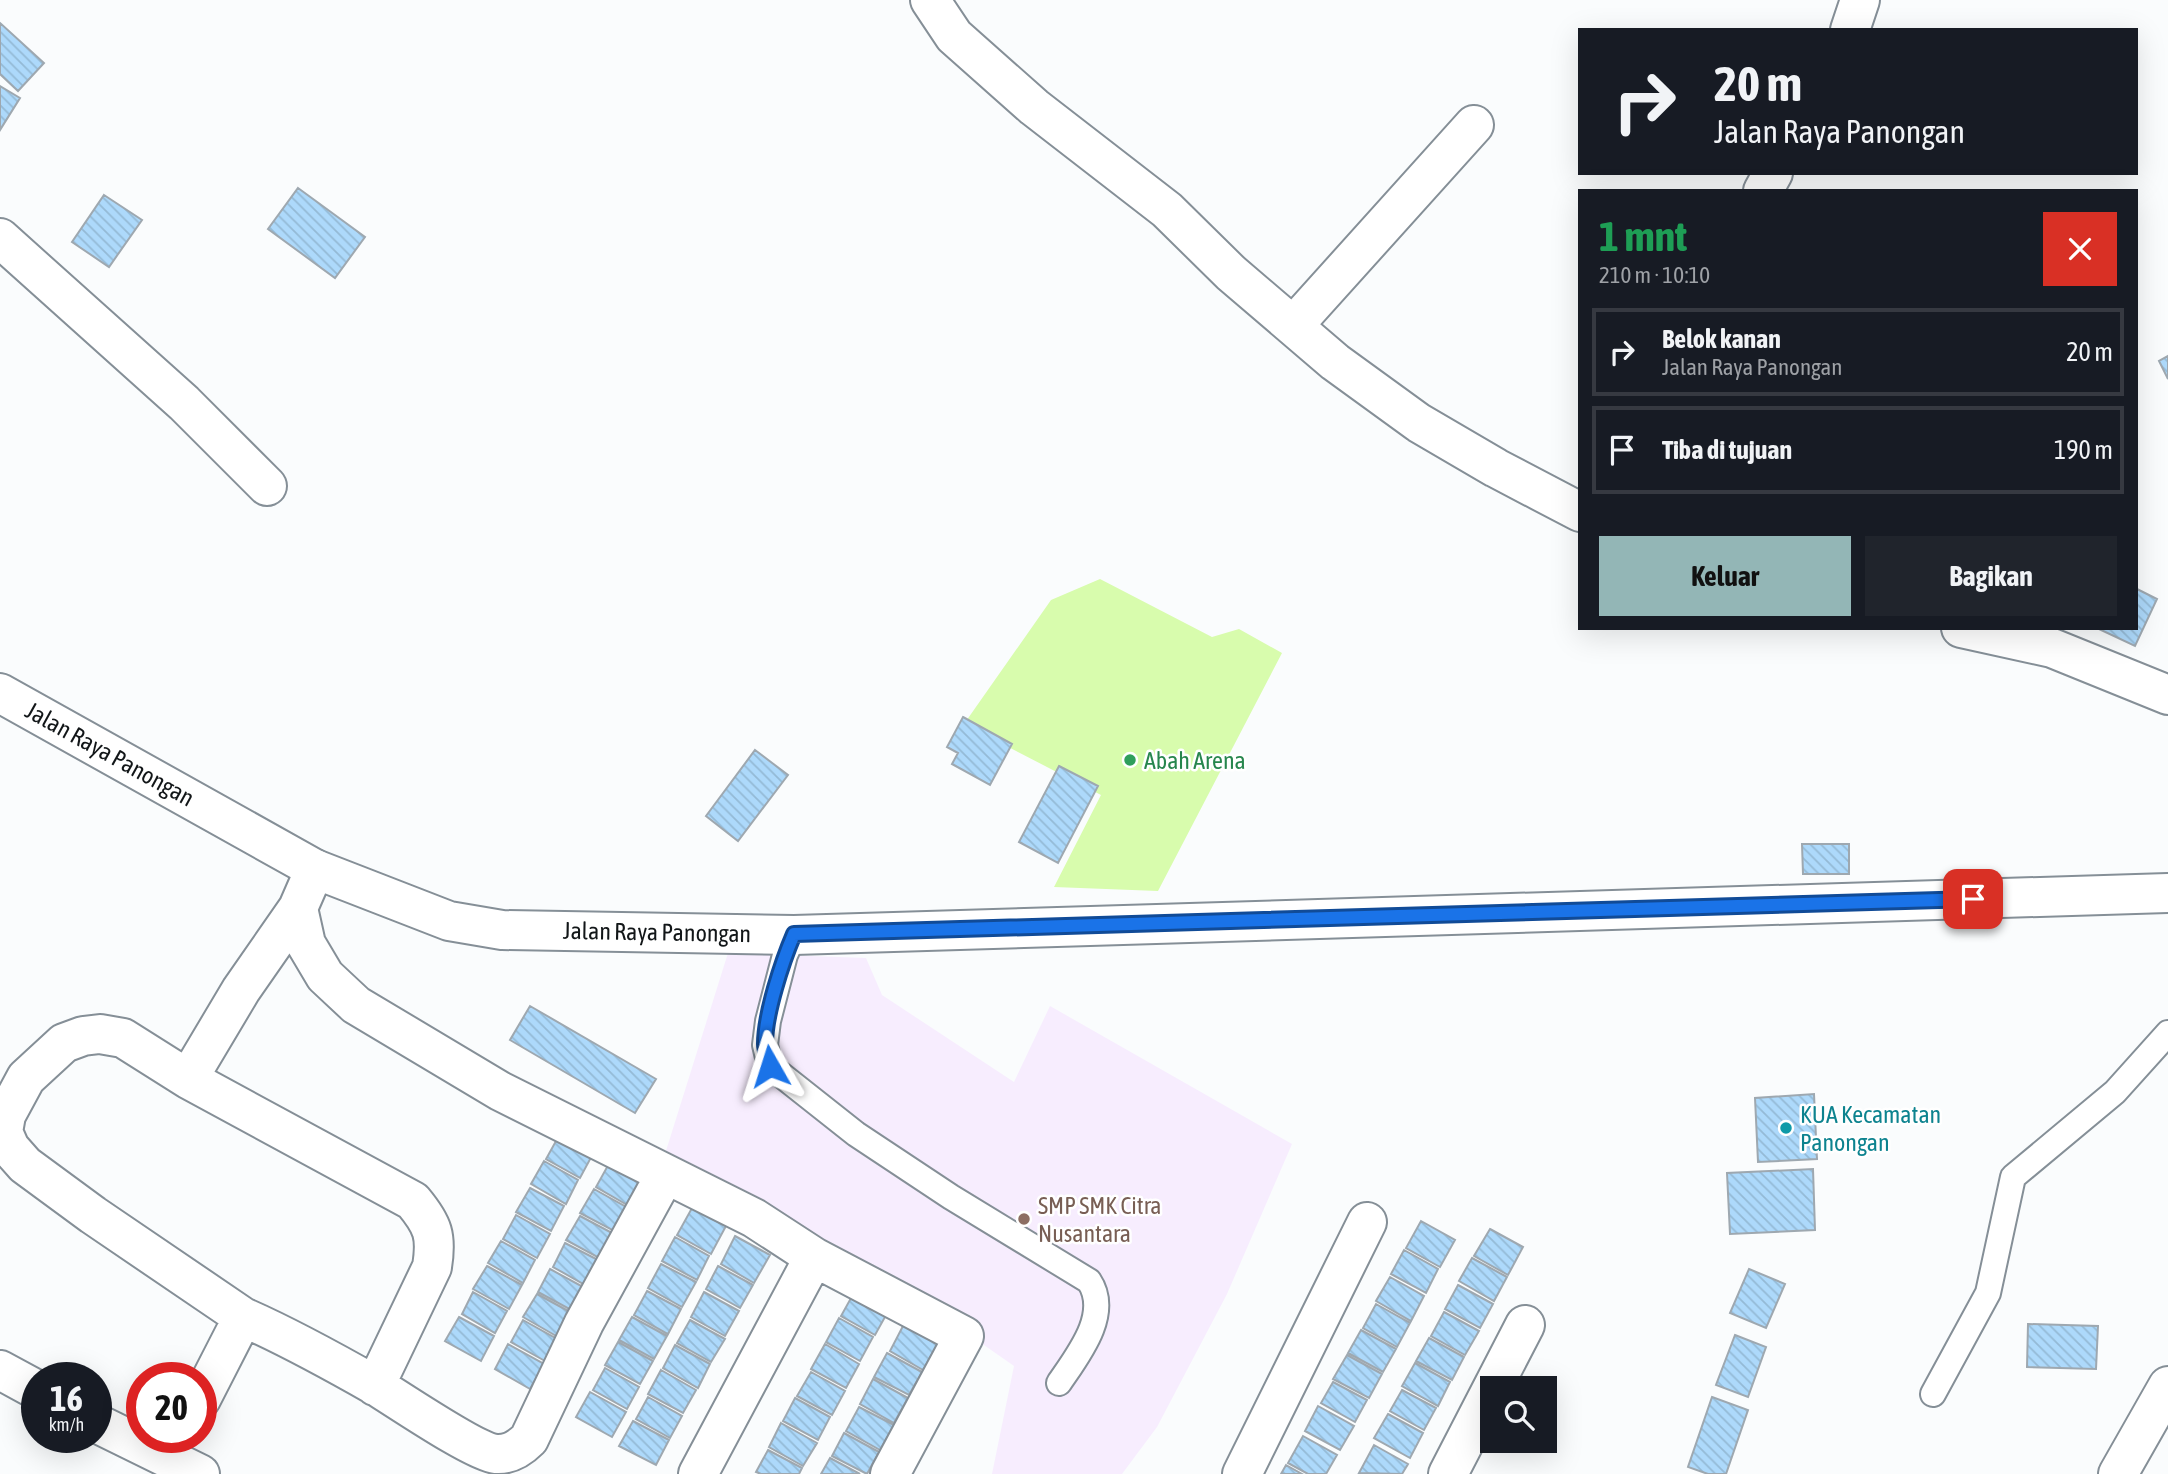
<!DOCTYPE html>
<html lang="id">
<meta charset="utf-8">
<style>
:root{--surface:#171b24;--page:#20242c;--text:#f1f3f6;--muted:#9ea1a6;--line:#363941;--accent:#93b6b6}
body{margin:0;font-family:"Asap Condensed",sans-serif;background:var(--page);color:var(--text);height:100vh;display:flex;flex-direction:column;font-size:26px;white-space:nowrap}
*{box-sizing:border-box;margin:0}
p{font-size:23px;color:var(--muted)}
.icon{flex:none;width:38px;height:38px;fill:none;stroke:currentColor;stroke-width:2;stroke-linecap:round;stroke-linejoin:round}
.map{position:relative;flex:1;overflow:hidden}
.panel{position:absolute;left:1578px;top:189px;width:560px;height:441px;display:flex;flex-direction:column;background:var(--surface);border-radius:0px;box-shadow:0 7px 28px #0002}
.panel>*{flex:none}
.top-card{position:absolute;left:1578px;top:28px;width:560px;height:147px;border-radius:0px;box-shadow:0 7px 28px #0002;background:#171b24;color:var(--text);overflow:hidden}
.fabs{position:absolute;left:1480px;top:1376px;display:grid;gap:14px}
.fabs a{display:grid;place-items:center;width:77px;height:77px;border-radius:0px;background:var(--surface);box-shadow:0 7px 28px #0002;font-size:35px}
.speed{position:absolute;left:21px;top:1362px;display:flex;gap:14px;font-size:35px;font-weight:700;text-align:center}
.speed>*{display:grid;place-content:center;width:91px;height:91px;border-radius:50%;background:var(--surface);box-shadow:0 7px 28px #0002;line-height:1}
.speed small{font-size:18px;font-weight:400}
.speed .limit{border:10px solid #d22;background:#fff;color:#111}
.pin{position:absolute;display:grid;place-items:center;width:60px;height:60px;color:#fff;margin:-30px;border-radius:14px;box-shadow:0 4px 10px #0006}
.me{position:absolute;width:77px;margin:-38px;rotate:354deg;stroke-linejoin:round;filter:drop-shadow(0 0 5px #0008)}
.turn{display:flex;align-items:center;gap:24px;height:147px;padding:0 21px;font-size:32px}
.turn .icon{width:91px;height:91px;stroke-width:2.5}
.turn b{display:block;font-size:49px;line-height:60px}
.round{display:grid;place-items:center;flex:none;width:74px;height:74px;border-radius:0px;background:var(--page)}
.overview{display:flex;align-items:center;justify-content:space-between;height:119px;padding:0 21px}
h1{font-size:42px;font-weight:700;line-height:52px;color:#1e9e55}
.cta{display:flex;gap:14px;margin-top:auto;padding:14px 21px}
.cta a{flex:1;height:80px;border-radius:0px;background:var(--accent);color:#111;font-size:28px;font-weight:700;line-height:80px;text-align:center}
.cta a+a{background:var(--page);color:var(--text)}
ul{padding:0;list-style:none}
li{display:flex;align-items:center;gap:21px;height:88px;margin:0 14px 10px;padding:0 7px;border:4px solid var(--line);border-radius:0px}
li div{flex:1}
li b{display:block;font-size:26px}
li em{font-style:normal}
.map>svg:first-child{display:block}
.education{fill:#f7edfe}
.green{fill:#d8fcad}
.building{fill:url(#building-back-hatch);stroke:#9ea8b0;stroke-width:2}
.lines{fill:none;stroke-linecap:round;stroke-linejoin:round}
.lane-casing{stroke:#858f97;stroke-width:28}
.street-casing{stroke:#858f97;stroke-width:42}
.secondary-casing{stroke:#858f97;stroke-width:42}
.lane{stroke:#fff;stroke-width:24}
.street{stroke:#fff;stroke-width:38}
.secondary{stroke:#fff;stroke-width:38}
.route-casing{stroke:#114b97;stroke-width:18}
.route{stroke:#1a73e8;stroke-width:12}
.leisure-dot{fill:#2e9e5b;stroke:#fff;stroke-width:2.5}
.culture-dot{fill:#0f9aa8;stroke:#fff;stroke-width:2.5}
.education-dot{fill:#8d6e63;stroke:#fff;stroke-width:2.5}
.labels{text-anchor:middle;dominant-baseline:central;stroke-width:5;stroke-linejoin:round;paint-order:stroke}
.street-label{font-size:24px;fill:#121618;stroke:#fff}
.leisure-label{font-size:24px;fill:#27864d;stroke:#fff;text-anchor:start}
.culture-label{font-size:24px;fill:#0d838f;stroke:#fff;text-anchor:start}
.education-label{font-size:24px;fill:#785e54;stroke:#fff;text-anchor:start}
</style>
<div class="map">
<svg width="2168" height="1474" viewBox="0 0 2168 1474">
<defs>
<pattern id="building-back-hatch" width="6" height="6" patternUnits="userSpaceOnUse" patternTransform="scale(1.75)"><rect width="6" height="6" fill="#add9fb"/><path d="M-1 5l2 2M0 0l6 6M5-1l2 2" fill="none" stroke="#94bad6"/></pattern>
</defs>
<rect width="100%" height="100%" fill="#fafcfd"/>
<path class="education" d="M 728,953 L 866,958 L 882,995 L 1014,1082 L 1050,1006 L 1292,1144 L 1227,1294 L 1157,1427 L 1122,1474 L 992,1474 L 1014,1366 L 858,1257 L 665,1154 Z"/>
<path class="green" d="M 1100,579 L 1212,637 L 1239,629 L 1282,653 L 1158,891 L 1054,887 L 1101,795 L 964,724 L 1051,600 Z"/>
<path class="building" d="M 0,23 L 44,63 L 18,91 L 0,74 Z
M 0,86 L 20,98 L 0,130 Z
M 298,188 L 365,237 L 335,278 L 268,229 Z
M 104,195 L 142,220 L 109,267 L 72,242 Z
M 2168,356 L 2168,379 L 2159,361 Z
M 2137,589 L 2157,599 L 2135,646 L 2099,629 L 2137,628 Z
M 963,717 L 1012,744 L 990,785 L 952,764 L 958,753 L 947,747 Z
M 755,750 L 788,775 L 738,841 L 706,816 Z
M 1059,766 L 1098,786 L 1058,863 L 1019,842 Z
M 1802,844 L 1849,844 L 1849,874 L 1803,874 Z
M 530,1006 L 656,1079 L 635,1113 L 510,1040 Z
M 1814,1094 L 1817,1159 L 1758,1162 L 1755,1098 Z
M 561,1132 L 595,1150 L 580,1178 L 546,1159 Z
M 611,1160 L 645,1178 L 629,1206 L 596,1187 Z
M 544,1161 L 578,1180 L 566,1204 L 531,1184 Z
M 1813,1169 L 1815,1230 L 1730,1234 L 1727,1173 Z
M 530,1188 L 564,1206 L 551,1231 L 516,1212 Z
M 594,1189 L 628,1208 L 616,1232 L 580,1213 Z
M 692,1208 L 726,1226 L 711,1254 L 677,1235 Z
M 516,1215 L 550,1234 L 537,1258 L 503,1239 Z
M 580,1216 L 614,1234 L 601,1259 L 566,1240 Z
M 1421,1221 L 1455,1240 L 1440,1267 L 1406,1248 Z
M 1490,1229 L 1523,1247 L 1508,1275 L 1474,1256 Z
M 735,1236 L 770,1255 L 754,1283 L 721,1264 Z
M 675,1237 L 709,1256 L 697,1280 L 662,1261 Z
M 501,1241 L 535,1260 L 523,1283 L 488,1263 Z
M 565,1243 L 600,1261 L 587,1286 L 553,1267 Z
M 1404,1250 L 1438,1269 L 1426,1293 L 1391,1274 Z
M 1472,1258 L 1507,1277 L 1494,1301 L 1459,1281 Z
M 661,1264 L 696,1282 L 682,1307 L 648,1288 Z
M 487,1266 L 522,1285 L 509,1309 L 473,1289 Z
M 718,1266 L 753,1285 L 740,1308 L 706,1289 Z
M 550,1269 L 585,1288 L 573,1311 L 538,1292 Z
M 1749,1269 L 1785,1284 L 1766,1328 L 1730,1313 Z
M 1390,1277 L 1424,1296 L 1411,1321 L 1376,1301 Z
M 1458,1285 L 1493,1304 L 1480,1328 L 1445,1309 Z
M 856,1289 L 890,1308 L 875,1335 L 841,1316 Z
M 647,1291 L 681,1309 L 668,1334 L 634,1315 Z
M 473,1292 L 507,1311 L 495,1333 L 462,1314 Z
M 704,1292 L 739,1311 L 725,1336 L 691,1317 Z
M 537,1294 L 572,1313 L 558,1337 L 523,1317 Z
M 1376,1304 L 1410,1323 L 1397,1347 L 1363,1328 Z
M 1444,1312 L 1479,1331 L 1465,1355 L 1431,1336 Z
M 459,1317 L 494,1336 L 481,1361 L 445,1341 Z
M 632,1317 L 667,1336 L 654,1359 L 619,1340 Z
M 839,1318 L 873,1337 L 860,1361 L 826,1342 Z
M 523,1320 L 557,1339 L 545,1361 L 511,1342 Z
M 690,1320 L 725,1339 L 711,1362 L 677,1343 Z
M 904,1324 L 939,1342 L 923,1370 L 890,1351 Z
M 2028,1324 L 2098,1326 L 2096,1369 L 2027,1367 Z
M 1361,1330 L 1396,1349 L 1383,1372 L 1348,1353 Z
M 1735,1335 L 1766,1347 L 1748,1397 L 1716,1385 Z
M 1429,1338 L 1464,1357 L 1452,1380 L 1416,1361 Z
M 618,1342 L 653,1361 L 640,1384 L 605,1365 Z
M 508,1344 L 544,1364 L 530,1389 L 495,1369 Z
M 825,1344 L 859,1364 L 846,1388 L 811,1369 Z
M 675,1345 L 710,1364 L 698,1388 L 663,1368 Z
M 887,1353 L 922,1372 L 909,1395 L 874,1377 Z
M 1347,1355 L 1382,1374 L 1369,1398 L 1333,1379 Z
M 1415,1363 L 1450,1382 L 1438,1406 L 1402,1386 Z
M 605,1368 L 639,1387 L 627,1409 L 593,1390 Z
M 661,1370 L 696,1390 L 683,1413 L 648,1394 Z
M 811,1372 L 845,1391 L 832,1415 L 797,1396 Z
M 873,1379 L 908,1398 L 894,1423 L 860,1404 Z
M 1333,1382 L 1367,1400 L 1355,1422 L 1321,1403 Z
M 1402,1390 L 1436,1408 L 1424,1430 L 1390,1411 Z
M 590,1392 L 626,1412 L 612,1437 L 576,1417 Z
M 648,1397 L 682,1416 L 670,1438 L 636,1419 Z
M 1712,1397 L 1748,1410 L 1726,1474 L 1708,1474 L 1688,1467 Z
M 795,1398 L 830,1417 L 818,1440 L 783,1421 Z
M 1318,1406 L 1354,1426 L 1340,1450 L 1305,1431 Z
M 859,1407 L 894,1425 L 880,1450 L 846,1431 Z
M 1388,1414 L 1423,1433 L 1410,1458 L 1374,1438 Z
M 633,1421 L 669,1440 L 656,1465 L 619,1446 Z
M 781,1423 L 817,1443 L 803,1466 L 769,1447 Z
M 844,1433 L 879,1452 L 867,1474 L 832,1456 Z
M 1303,1436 L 1337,1455 L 1326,1474 L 1308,1474 L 1288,1463 Z
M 1374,1445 L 1408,1464 L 1402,1474 L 1359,1473 Z
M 768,1450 L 802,1468 L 799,1474 L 761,1474 L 756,1472 Z
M 830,1458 L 860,1474 L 821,1474 Z
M 1286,1465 L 1302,1474 L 1281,1474 Z"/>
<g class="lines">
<defs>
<path id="lane" d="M 794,935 L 785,955 L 768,1021 L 765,1045 L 770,1066 L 856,1134 L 951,1197 L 1089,1281 C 1111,1314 1078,1355 1059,1383
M 1933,1394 L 1988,1293 L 2013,1177 L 2115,1092 L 2168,1033"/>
<path id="street" d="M 930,0 L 954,36 L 1034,107 L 1167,210 L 1231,273 L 1335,362 L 1419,423 L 1496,468 L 1580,512
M 1850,30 L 1860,0
M 1763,191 L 1773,173
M 0,238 L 184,403 L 267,486
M 1293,326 L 1474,125
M 1961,628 L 2052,648 L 2168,695
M 315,869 L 298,908 L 306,944 L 325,976 L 356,1005 L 500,1091 L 754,1218 L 814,1257 L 698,1474
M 188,1079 L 241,990 L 298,908
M 814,1257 L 964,1336 L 890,1474
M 243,1317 L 93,1215 L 25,1165 L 10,1148 L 3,1132 L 6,1115 L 26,1078 L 64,1043 L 83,1036 L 100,1034 L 123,1038 L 188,1079 L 413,1201 C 433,1225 437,1236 432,1267 L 375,1386
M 0,1370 L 37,1390
M 201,1399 L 243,1317 C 289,1337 332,1361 376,1386 C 399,1400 475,1452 496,1454 C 510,1455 520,1448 529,1439 L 584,1323 L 665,1175
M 96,1423 L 200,1474
M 1242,1474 L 1367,1222
M 1448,1474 L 1525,1325
M 2118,1474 L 2168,1386"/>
<path id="secondary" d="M 0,693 L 315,869 L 449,921 L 502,930 L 794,935 L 2168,893"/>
</defs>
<use href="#lane" class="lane-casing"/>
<use href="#street" class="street-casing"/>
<use href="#secondary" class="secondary-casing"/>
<use href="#lane" class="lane"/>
<use href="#street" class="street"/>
<use href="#secondary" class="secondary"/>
</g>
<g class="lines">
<defs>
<path id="route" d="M 770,1066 C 769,1059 765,1051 765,1044 C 765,1014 782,962 794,934 L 1973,899"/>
</defs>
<use href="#route" class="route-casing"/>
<use href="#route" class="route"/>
</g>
<circle class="leisure-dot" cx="1130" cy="760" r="7"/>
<circle class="culture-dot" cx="1786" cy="1128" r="7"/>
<circle class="education-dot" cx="1024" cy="1219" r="7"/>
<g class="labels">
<g class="street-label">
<text transform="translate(110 754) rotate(29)">Jalan Raya Panongan</text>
<text transform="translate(657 932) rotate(1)">Jalan Raya Panongan</text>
</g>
<g class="leisure-label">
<text x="1144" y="760">Abah Arena</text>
</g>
<g class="culture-label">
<text x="1800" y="1114">KUA Kecamatan<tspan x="1800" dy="28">Panongan</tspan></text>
</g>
<g class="education-label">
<text x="1038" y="1205">SMP SMK Citra<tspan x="1038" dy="28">Nusantara</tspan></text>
</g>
</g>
</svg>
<div class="fabs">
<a><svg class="icon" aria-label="search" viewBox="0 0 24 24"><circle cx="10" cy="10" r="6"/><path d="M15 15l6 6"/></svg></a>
</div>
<div class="speed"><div>16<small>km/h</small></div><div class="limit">20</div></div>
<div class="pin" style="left:1973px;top:899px;background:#d93025"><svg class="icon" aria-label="arrive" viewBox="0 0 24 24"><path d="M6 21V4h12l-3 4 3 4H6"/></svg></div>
<svg class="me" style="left:770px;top:1066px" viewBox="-20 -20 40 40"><path d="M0-17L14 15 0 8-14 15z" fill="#1a73e8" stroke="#fff" stroke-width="4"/></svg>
<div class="top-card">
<div class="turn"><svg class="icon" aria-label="right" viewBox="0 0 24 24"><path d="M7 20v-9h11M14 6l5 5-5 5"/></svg><div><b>20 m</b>Jalan Raya Panongan</div></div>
</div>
<section class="panel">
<div class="overview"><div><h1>1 mnt</h1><p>210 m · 10:10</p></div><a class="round" style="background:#d93025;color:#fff"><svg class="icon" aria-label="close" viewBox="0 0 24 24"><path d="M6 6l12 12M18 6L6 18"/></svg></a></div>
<ul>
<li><svg class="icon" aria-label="right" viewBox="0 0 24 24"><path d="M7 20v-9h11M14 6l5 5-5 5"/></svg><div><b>Belok kanan</b><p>Jalan Raya Panongan</p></div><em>20 m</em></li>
<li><svg class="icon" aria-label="arrive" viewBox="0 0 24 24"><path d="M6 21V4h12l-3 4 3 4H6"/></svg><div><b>Tiba di tujuan</b></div><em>190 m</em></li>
</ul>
<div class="cta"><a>Keluar</a><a>Bagikan</a></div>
</section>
</div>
